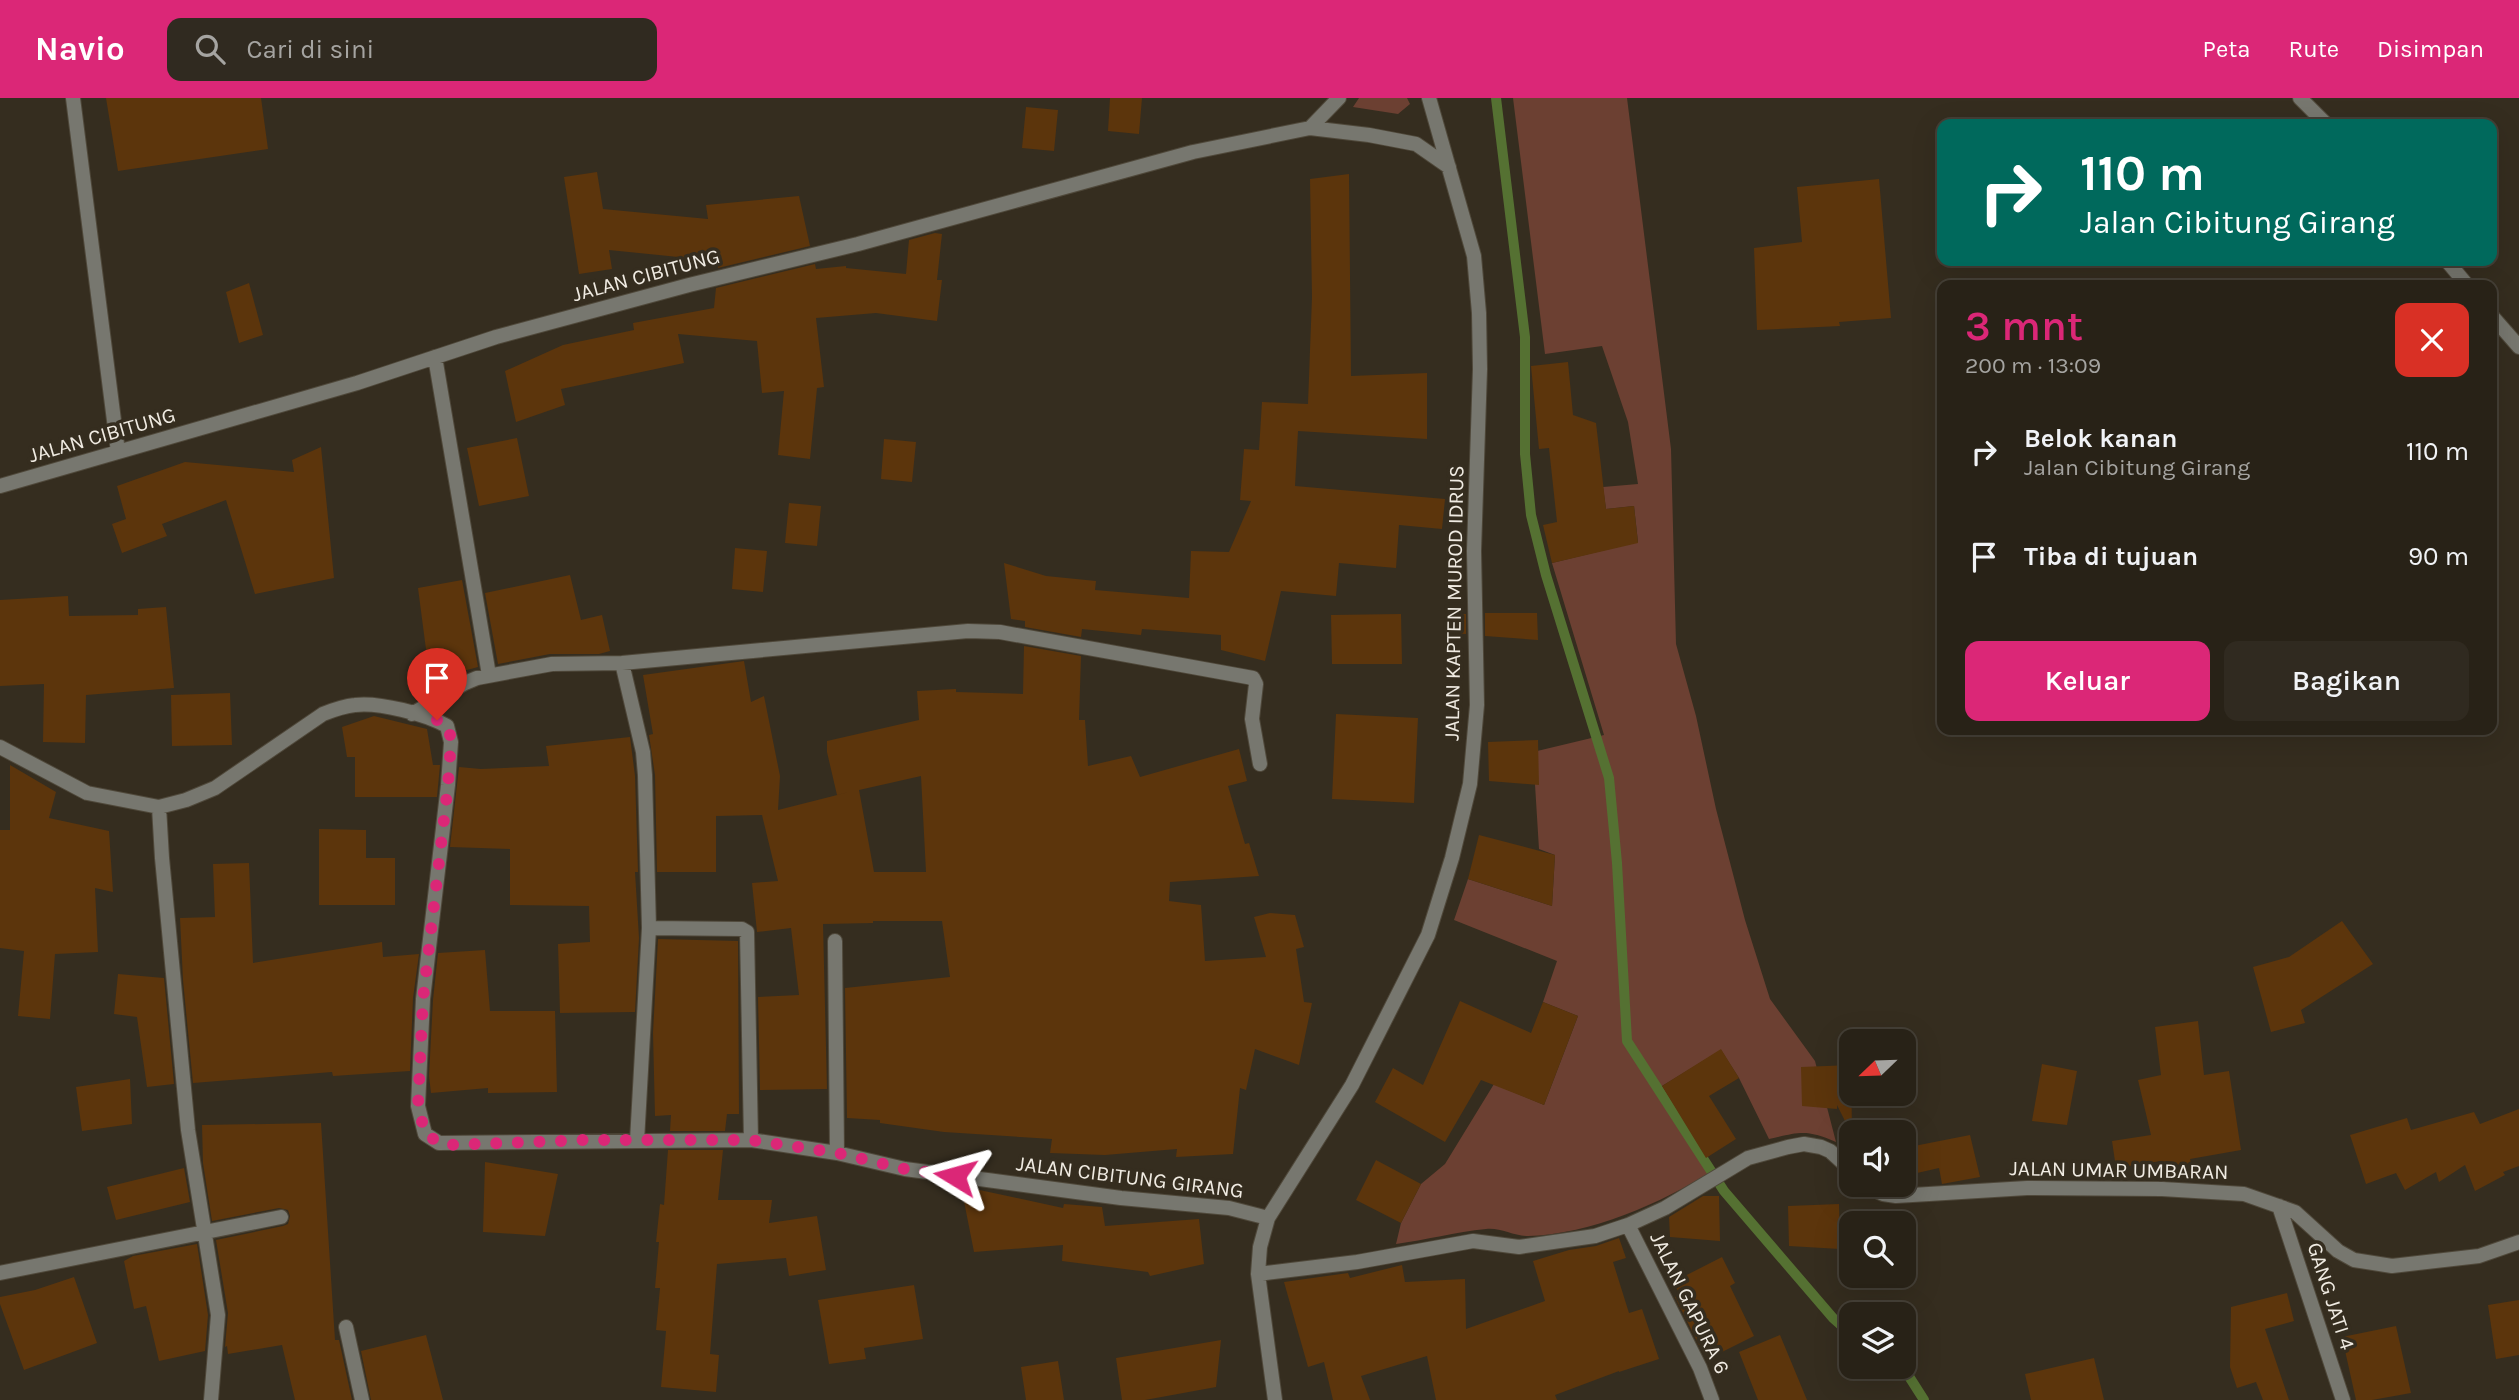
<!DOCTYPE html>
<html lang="id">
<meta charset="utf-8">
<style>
:root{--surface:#282217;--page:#302a20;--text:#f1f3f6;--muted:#a5a4a1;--line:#443f36;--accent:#db2777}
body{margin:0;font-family:Karla,sans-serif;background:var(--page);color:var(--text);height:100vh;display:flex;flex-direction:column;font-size:26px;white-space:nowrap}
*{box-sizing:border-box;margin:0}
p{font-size:23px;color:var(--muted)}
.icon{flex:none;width:38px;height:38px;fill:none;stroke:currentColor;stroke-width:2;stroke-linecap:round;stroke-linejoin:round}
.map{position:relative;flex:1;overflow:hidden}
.drawer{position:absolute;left:1937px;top:182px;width:560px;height:455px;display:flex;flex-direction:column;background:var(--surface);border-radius:14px;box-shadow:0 7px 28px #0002,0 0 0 2px var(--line)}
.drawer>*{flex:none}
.top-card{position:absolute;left:1937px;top:21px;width:560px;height:147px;border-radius:14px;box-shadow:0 7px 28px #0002,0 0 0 2px var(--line);background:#00695c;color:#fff;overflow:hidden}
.needle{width:46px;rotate:247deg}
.controls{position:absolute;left:1839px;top:931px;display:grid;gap:14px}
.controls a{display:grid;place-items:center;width:77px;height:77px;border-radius:14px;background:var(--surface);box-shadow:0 7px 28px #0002,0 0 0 2px var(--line);font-size:35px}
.pin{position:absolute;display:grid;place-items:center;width:60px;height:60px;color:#fff;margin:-72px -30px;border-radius:50% 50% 50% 0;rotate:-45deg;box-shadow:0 0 7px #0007}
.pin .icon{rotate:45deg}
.me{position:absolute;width:77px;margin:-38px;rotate:278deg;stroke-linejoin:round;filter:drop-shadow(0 0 5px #0008)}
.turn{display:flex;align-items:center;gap:24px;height:147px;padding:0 28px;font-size:32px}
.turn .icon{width:91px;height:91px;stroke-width:2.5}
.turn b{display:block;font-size:49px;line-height:60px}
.round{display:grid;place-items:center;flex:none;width:74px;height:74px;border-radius:14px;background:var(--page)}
.head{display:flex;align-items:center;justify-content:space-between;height:119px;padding:0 28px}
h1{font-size:42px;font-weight:600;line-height:52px;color:var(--accent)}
.action{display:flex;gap:14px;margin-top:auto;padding:14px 28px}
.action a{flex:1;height:80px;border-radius:14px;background:var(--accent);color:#fff;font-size:28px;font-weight:600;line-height:80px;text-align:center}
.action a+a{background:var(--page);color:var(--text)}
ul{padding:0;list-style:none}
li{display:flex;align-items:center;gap:21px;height:105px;padding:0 28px}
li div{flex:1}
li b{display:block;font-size:26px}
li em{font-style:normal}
header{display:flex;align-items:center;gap:42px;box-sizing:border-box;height:98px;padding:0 35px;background:var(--accent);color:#fff}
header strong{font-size:33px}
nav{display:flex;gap:38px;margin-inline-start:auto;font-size:24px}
.search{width:490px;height:63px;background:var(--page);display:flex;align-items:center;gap:18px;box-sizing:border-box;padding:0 24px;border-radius:14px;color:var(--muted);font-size:26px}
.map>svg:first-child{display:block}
.green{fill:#6c4032}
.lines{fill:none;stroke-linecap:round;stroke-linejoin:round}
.stream{stroke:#557132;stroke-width:10}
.building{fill:#5c350c;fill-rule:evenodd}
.street-casing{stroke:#4f483a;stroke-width:16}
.street{stroke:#77776f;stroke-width:14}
.route{stroke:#db2777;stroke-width:12;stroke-dasharray:0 21.6}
.labels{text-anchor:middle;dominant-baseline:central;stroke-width:7;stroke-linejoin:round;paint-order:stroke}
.street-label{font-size:21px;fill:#f0ebe2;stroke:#352d1f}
</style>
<header>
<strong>Navio</strong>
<div class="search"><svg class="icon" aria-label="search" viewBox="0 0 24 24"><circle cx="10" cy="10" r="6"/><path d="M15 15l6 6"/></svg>Cari di sini</div>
<nav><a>Peta</a><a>Rute</a><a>Disimpan</a></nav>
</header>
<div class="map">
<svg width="2519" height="1302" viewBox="0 0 2519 1302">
<rect width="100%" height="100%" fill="#352d1f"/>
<path class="green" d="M 1359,0 L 1407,0 L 1410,6 L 1398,16 L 1353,9 Z
M 1513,0 L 1627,0 L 1671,351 L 1676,546 L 1696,618 L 1716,711 L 1745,822 L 1770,901 L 1815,963 L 1836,1044 C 1806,1031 1800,1034 1769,1041 L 1739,980 L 1721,952 L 1662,988 L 1713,1072 C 1664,1105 1587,1137 1528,1138 C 1514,1138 1499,1129 1486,1131 C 1456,1134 1425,1142 1396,1146 L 1401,1125 L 1421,1086 L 1445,1066 L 1494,986 L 1544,1007 L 1578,918 L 1543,904 L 1557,863 L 1454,822 L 1468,781 L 1552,808 L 1555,757 L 1539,751 L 1533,654 L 1604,637 L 1552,465 L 1638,444 L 1634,408 L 1606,411 L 1603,389 L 1638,386 L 1628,324 L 1602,248 L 1545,256 Z"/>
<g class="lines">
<path class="stream" d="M 1496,0 L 1525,239 L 1525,356 L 1531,417 L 1546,477 L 1609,680 L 1617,765 L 1627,943 L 1724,1093 L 1833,1220 L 1852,1237
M 1903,1269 L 1924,1302"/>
</g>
<path class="building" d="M 106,0 L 261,0 L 268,51 L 118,73 Z
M 1110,0 L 1142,0 L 1139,36 L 1108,33 Z
M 1026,9 L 1058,12 L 1054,53 L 1022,50 Z
M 597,74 L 603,111 L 708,121 L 706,107 L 799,98 L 810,148 L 718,170 L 718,163 L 609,152 L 612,171 L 579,176 L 564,79 Z
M 1349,76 L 1351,278 L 1427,275 L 1427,341 L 1298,333 L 1295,388 L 1445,401 L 1442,431 L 1399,427 L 1396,470 L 1339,465 L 1336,498 L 1281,493 L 1265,563 L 1221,552 L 1221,537 L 1142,531 L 1141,537 L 1082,531 L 1081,539 L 1025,529 L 1025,523 L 1011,521 L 1004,465 L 1046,478 L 1096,483 L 1095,492 L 1189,500 L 1191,453 L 1229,454 L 1251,403 L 1240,402 L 1244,351 L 1259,352 L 1262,304 L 1308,306 L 1312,199 L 1310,81 Z
M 1879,81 L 1891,220 L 1839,224 L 1840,228 L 1757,232 L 1754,150 L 1802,144 L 1797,89 Z
M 935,135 L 942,136 L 937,182 L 942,182 L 937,223 L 876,215 L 816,220 L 824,289 L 817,290 L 810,361 L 778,357 L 784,293 L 762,295 L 757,243 L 678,236 L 684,265 L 561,291 L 565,307 L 516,324 L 505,273 L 563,247 L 634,232 L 633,225 L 714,210 L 716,190 L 815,166 L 816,171 L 846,168 L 846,170 L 906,176 L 909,142 Z
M 249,185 L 263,237 L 239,245 L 226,194 Z
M 1568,264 L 1573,317 L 1596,325 L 1606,411 L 1634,408 L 1638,445 L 1552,465 L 1543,427 L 1557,424 L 1549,350 L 1539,351 L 1531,268 Z
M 517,340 L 529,398 L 479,408 L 467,350 Z
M 884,341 L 916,344 L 912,384 L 881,381 Z
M 321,349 L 334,480 L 255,496 L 226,402 L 162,426 L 167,438 L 122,455 L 112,426 L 126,421 L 117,388 L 185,364 L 294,374 L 292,362 Z
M 789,405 L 821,408 L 817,448 L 785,445 Z
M 735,450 L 767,453 L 763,494 L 732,491 Z
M 570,477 L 581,522 L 602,517 L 610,553 L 599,556 L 550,556 L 498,566 L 485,495 Z
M 462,482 L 478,569 L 430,582 L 418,490 Z
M 68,498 L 69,518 L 138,517 L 138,511 L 166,509 L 174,590 L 86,597 L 85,645 L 43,644 L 44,586 L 0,588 L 0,502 Z
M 1485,515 L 1537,515 L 1538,542 L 1485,538 Z
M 1401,516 L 1402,566 L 1332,566 L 1331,517 Z
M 1451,516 L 1466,516 L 1466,536 L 1451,535 Z
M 1024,548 L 1081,558 L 1079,622 L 1085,622 L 1088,668 L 1131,658 L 1140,679 L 1239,651 L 1247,683 L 1228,688 L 1245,746 L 1249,745 L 1259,778 L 1170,784 L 1169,803 L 1201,807 L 1205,863 L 1266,859 L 1254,819 L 1270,815 L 1295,817 L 1304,849 L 1296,851 L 1304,904 L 1312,905 L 1299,967 L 1255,951 L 1246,992 L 1240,990 L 1233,1056 L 1176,1059 L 1177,1051 L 1105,1057 L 1050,1055 L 1052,1041 L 944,1034 L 880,1025 L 880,1022 L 847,1020 L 845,890 L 950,879 L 942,823 L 873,823 L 873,825 L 823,826 L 827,991 L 760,992 L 758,899 L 799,897 L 791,830 L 757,834 L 752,785 L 778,783 L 762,717 L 716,718 L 716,774 L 657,774 L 655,677 L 649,637 L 653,636 L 643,577 L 744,563 L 751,604 L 764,598 L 780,678 L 778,712 L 857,692 L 837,697 L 827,654 L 827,643 L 919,622 L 917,593 L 956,591 L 956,594 L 1023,596 ZM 921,678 L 926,774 L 874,774 L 859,692 Z
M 230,595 L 232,647 L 172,648 L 171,597 Z
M 1336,616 L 1418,620 L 1414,705 L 1332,701 Z
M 374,618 L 427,631 L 433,667 L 440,667 L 437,699 L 355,699 L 355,659 L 347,659 L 342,629 Z
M 630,639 L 635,678 L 638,774 L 635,774 L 639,840 L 635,914 L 560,915 L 558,846 L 590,844 L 589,808 L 510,807 L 510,751 L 450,749 L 459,669 L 481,671 L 549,668 L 546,648 Z
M 1538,642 L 1539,687 L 1489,683 L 1488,644 Z
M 10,667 L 56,694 L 49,720 L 109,733 L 113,794 L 95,790 L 98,854 L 55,856 L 50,921 L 18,918 L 24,853 L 0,850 L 0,732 L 10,732 Z
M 319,731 L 366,732 L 366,760 L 395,760 L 395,807 L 319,807 Z
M 1479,737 L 1555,757 L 1552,808 L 1468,781 Z
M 249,765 L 253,865 L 382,844 L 383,859 L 419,856 L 413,900 L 410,973 L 333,978 L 332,974 L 193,985 L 183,882 L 180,820 L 215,819 L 213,766 Z
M 2342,823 L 2373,866 L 2301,912 L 2305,925 L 2271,934 L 2253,869 L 2289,859 Z
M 658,841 L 738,843 L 739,1016 L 727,1016 L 725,1033 L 670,1033 L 671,1017 L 655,1018 L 653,935 Z
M 485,852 L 490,913 L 555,913 L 557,994 L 488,995 L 488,990 L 431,995 L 429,978 L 433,902 L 438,855 Z
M 118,876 L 164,880 L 174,986 L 147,989 L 137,919 L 114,916 Z
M 1460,903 L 1531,935 L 1543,904 L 1578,918 L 1544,1007 L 1481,982 L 1445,1044 L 1375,1004 L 1393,970 L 1423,987 Z
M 2198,923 L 2204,977 L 2229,973 L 2241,1052 L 2190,1061 L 2191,1065 L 2161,1069 L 2161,1063 L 2116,1070 L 2112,1043 L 2151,1037 L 2138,982 L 2161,977 L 2155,929 Z
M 1721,951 L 1739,980 L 1709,998 L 1736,1041 L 1706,1060 L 1662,988 Z
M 2042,966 L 2077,973 L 2067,1027 L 2032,1023 Z
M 1851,967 L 1852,1034 L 1852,1037 L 1837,1007 L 1837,1011 L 1802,1008 L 1801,969 Z
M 130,981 L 132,1026 L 82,1033 L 76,989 Z
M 2519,1011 L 2519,1068 L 2503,1074 L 2505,1077 L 2475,1093 L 2465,1067 L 2439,1084 L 2436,1074 L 2405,1092 L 2396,1075 L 2366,1086 L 2350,1037 L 2407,1020 L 2411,1032 L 2474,1014 L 2480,1026 Z
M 321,1025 L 335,1242 L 339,1242 L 352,1302 L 295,1302 L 282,1247 L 228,1256 L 227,1248 L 225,1249 L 228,1215 L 216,1142 L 283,1128 L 288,1126 L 290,1118 L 288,1112 L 279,1110 L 212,1123 L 203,1065 L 202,1027 Z
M 1970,1037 L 1980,1079 L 1942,1086 L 1939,1070 L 1904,1078 L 1904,1050 Z
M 668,1052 L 723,1052 L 718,1102 L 772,1102 L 769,1125 L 817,1118 L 826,1172 L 789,1178 L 786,1160 L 717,1166 L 710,1256 L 719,1257 L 716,1294 L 661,1289 L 666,1233 L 656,1232 L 660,1190 L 655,1190 L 659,1144 L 656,1144 L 660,1106 L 664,1107 Z
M 1376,1062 L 1421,1086 L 1401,1125 L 1356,1102 Z
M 485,1064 L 558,1076 L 545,1138 L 483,1134 Z
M 184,1070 L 190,1104 L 116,1122 L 107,1089 Z
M 961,1088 L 1063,1110 L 1064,1106 L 1102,1109 L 1105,1128 L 1199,1121 L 1204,1166 L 1150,1178 L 1148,1174 L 1062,1163 L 1063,1147 L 974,1154 Z
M 1703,1098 L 1719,1098 L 1720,1143 L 1670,1139 L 1669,1119 Z
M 1839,1106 L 1840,1151 L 1789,1148 L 1788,1108 Z
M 1619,1140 L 1626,1160 L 1613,1164 L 1629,1215 L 1642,1211 L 1659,1261 L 1619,1274 L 1619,1273 L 1555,1297 L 1557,1302 L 1436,1302 L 1427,1258 L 1361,1278 L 1370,1302 L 1333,1302 L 1324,1264 L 1308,1269 L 1284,1184 L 1348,1175 L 1350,1180 L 1402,1167 L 1405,1184 L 1465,1181 L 1466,1231 L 1545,1203 L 1533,1163 L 1569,1152 L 1596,1148 Z
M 197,1146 L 208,1217 L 205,1253 L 159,1263 L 146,1208 L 134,1211 L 124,1163 L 133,1158 Z
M 1722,1159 L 1735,1185 L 1730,1188 L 1754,1238 L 1714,1258 L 1707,1244 L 1699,1247 L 1675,1199 L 1680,1197 L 1673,1184 Z
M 74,1179 L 97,1245 L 24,1272 L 0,1206 L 0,1199 L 35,1192 Z
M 914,1187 L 923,1241 L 864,1250 L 866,1261 L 829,1266 L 818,1202 Z
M 2287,1195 L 2294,1223 L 2265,1231 L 2289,1302 L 2263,1302 L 2256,1284 L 2237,1290 L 2230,1269 L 2231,1209 Z
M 2519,1202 L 2519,1257 L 2496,1261 L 2488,1207 Z
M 2396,1228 L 2411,1295 L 2372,1302 L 2356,1302 L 2342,1239 Z
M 426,1237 L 443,1302 L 371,1302 L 361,1253 Z
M 1780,1237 L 1807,1302 L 1758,1302 L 1739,1254 Z
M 1221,1242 L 1216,1289 L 1145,1302 L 1122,1302 L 1116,1260 Z
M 2094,1260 L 2104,1302 L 2031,1302 L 2025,1276 Z
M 1058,1263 L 1064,1302 L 1026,1302 L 1021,1269 Z"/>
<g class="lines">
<defs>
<path id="street" d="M 73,0 L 118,354
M 2300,0 L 2326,26
M 1310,30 L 1339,0
M 2447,163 L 2467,187
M 2492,218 L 2519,249
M 435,259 L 489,577
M 0,388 L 357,285 L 496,239 L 689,187 L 858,146 L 1193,54 L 1310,30 L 1369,37 L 1416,46 L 1449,69
M 622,565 L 643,654 L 645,677 L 649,830 L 637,1043
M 412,616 L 465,585 L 477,580 L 552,566 L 622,565 L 968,533 L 1000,534 L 1253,580 L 1256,586 L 1252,621 L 1260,666
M 0,649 L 87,695 L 159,709 L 186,702 L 215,690 L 323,616 C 333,612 344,608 355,607 C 379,604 426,616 447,628 L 451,644 L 448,687 L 423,901 L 418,1008 L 425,1036 L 439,1045 L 751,1042 L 837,1055 L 905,1071 L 1121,1100 L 1229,1110 L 1268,1120
M 159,709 L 162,760 L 188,1032 L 218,1217 L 211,1302
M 649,830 L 742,831 L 747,834 L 751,1042
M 835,843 L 837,1055
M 1864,1087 L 1883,1096 L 1896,1098 L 2027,1090 L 2162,1091 L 2244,1096 L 2295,1114 L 2338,1153 L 2354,1162 L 2392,1168 L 2479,1158 L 2519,1144
M 2279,1108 L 2343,1302
M 1628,1127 L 1700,1270 L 1712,1302
M 0,1175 L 281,1119
M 1258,1176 L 1357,1164 L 1473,1143 L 1519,1149 L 1595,1138 L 1628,1127 L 1665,1110 L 1748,1060 L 1788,1049 L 1804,1046 L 1821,1049 L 1830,1053 L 1852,1073
M 346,1229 L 362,1302
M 1275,1302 L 1258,1176 L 1260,1149 L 1268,1120 L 1352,987 L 1428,837 L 1452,760 L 1470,686 L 1477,607 L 1474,453 L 1480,271 L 1479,215 L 1474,158 L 1429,0"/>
</defs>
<use href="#street" class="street-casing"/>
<use href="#street" class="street"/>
</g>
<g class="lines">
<path class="route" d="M 437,622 L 449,630 L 451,644 L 448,687 L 423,901 L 418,1008 L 425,1035 L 439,1045 L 449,1047 L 585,1042 L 751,1042 L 837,1055 L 905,1071 L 955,1078"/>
</g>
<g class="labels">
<g class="street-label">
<text transform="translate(646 177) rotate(-15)">JALAN CIBITUNG</text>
<text transform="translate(102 337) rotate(-16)">JALAN CIBITUNG</text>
<text transform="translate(1454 505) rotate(-89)">JALAN KAPTEN MUROD IDRUS</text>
<text transform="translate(2119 1072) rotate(1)">JALAN UMAR UMBARAN</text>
<text transform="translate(1130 1079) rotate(7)">JALAN CIBITUNG GIRANG</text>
<text transform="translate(2331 1198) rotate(72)">GANG JATI 4</text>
<text transform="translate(1690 1205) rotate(64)">JALAN GAPURA 6</text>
</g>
</g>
</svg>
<div class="controls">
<a><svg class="needle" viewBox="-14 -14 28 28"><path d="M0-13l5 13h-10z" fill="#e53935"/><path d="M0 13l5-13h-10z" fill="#a5a4a1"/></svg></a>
<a><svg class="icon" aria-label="sound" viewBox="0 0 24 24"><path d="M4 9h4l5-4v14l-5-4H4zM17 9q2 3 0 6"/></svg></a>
<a><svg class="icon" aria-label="search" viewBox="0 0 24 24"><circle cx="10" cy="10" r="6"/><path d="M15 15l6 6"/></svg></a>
<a><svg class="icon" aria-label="layers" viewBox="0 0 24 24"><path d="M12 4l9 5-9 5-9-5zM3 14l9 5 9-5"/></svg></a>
</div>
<div class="pin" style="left:437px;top:622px;background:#d93025"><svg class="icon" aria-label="arrive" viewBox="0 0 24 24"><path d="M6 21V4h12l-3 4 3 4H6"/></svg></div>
<svg class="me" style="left:955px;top:1078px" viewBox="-20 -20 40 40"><path d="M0-17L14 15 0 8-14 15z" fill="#db2777" stroke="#fff" stroke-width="4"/></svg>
<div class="top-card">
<div class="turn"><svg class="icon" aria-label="right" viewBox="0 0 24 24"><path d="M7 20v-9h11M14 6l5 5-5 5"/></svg><div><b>110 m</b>Jalan Cibitung Girang</div></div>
</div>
<section class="drawer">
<div class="head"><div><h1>3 mnt</h1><p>200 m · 13:09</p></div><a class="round" style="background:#d93025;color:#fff"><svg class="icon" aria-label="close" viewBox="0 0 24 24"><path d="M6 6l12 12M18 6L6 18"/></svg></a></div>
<ul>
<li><svg class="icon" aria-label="right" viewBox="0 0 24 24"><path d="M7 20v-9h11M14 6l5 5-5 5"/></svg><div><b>Belok kanan</b><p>Jalan Cibitung Girang</p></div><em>110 m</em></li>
<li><svg class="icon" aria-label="arrive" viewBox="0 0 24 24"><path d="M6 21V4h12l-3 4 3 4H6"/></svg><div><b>Tiba di tujuan</b></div><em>90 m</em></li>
</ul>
<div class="action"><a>Keluar</a><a>Bagikan</a></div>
</section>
</div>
